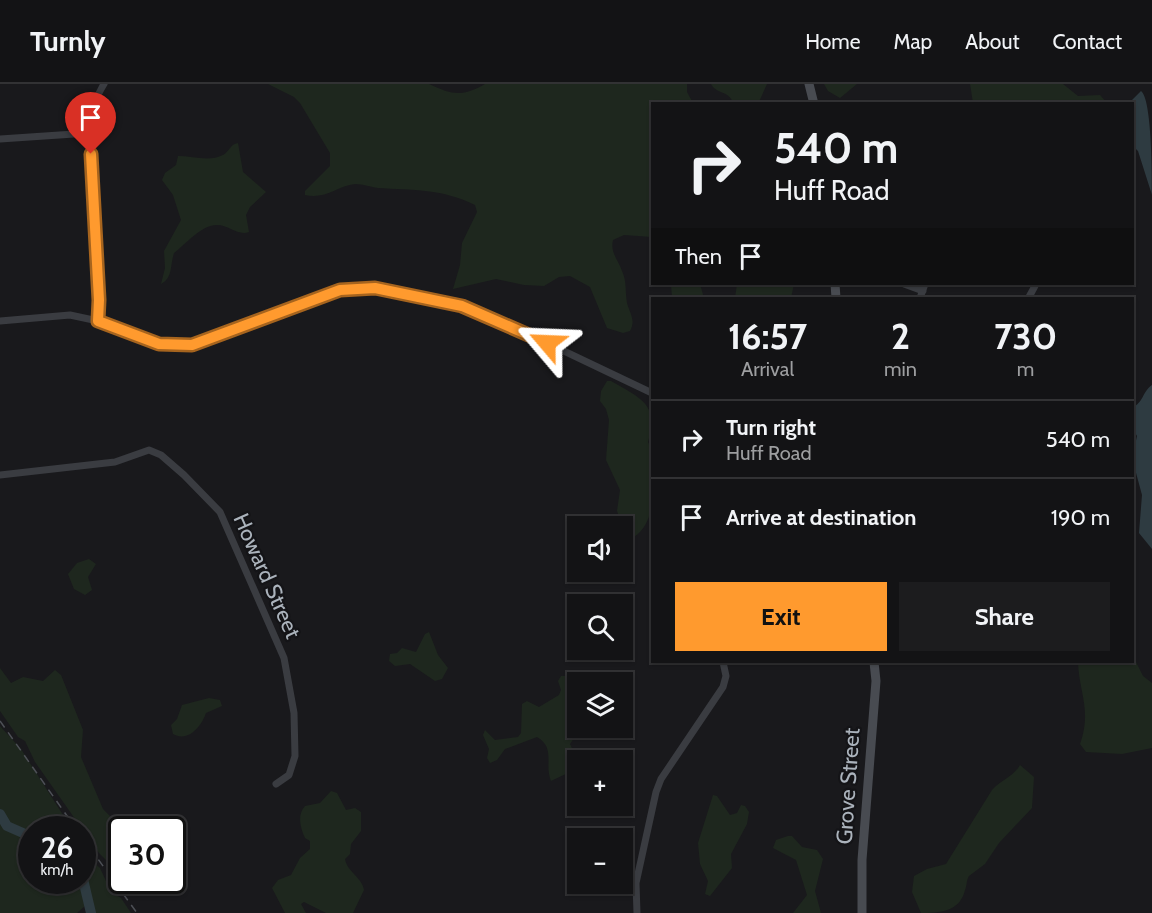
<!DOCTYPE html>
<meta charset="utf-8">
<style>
:root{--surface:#131315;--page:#1c1c1e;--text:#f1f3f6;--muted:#9d9ea0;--line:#323234;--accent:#ff9a2e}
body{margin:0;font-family:Cabin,sans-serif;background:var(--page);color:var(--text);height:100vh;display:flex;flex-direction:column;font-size:22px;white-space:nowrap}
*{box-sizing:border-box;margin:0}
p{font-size:20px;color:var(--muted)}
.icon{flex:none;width:33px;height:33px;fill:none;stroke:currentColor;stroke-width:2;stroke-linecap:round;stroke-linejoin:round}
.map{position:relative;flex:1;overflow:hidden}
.sheet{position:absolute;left:651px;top:213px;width:483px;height:366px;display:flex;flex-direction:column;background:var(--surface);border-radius:0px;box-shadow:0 2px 4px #0004,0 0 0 2px var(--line)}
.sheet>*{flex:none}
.banner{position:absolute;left:651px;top:18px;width:483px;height:183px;border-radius:0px;box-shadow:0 2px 4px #0004,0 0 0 2px var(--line);background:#131315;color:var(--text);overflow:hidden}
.fabs{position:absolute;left:567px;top:432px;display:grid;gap:12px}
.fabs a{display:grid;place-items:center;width:66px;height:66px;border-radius:0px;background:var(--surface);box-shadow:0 2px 4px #0004,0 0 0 2px var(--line);font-size:30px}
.speed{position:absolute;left:18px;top:732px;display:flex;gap:12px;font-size:30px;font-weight:700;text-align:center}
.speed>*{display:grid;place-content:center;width:78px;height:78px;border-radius:50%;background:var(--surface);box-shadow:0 2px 4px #0004,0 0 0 2px var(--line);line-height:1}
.speed small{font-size:15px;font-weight:400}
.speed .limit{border:3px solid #111;border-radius:9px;background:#fff;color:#111}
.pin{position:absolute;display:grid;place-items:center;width:51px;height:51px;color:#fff;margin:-62px -26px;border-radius:50% 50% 50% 0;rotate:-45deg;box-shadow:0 0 6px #0007}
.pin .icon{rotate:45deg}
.me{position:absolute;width:66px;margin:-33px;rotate:296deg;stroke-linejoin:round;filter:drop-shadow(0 0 4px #0008)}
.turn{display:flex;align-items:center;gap:21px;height:126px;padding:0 24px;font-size:27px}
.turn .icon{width:78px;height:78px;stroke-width:2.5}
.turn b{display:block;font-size:42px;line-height:51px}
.then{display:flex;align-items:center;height:57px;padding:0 24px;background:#0003;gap:12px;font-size:22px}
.eta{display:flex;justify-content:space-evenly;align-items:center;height:102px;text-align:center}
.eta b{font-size:36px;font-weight:700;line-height:42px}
.cta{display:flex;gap:12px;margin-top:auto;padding:12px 24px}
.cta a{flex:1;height:69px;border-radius:0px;background:var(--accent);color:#111;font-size:24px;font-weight:700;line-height:69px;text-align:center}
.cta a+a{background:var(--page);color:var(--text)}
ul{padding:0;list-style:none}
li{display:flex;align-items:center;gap:18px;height:78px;padding:0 24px;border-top:2px solid var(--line)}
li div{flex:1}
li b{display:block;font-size:22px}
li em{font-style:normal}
header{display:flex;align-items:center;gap:36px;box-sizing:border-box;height:84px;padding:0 30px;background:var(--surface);border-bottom:2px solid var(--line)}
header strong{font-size:28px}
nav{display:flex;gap:33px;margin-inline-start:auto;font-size:21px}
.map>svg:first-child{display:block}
.green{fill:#1e271e}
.water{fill:#2e3b41}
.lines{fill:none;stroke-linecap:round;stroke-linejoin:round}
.river{stroke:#2e3b41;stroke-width:10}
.street{stroke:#3a3c41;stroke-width:7}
.secondary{stroke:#484b51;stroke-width:9}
.rail{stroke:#4d5056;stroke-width:1.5;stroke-dasharray:8 6;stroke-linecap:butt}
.route-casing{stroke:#a6641e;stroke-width:15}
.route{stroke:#ff9a2e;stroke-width:10}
.labels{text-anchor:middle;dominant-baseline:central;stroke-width:4.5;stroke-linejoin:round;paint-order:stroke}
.street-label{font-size:22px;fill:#abb3bc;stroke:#141417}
</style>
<header>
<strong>Turnly</strong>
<nav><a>Home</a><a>Map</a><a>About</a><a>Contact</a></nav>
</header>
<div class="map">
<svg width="1152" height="829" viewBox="0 0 1152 829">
<rect width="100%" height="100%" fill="#19191c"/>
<path class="green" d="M 268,0 L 429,0 C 452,11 463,13 485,0 L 687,0 L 687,8 L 693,19 L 652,20 L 652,153 L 624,151 L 613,156 C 610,169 618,175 622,187 C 627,198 625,208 627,219 C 630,230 636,236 630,247 L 623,249 L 607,244 L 590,203 L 570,192 L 559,193 L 544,202 L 524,201 L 496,195 L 453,205 L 460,181 L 462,159 L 477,128 L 475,121 C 444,105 411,106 378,104 C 371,103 363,100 355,100 C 337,102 325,116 305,111 L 305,107 L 330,82 L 330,69 L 300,19 L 294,13 Z
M 711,0 L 767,0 L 758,20 L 733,19 C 730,7 716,10 711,0 Z
M 824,0 L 857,0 L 840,14 L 828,7 Z
M 970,0 L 1063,0 L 1078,12 L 1100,11 L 1107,19 L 973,19 Z
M 238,59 L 243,88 L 266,108 L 250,123 L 246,131 L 249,148 C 238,152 229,141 217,141 C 201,141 186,160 174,169 C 170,181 173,194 161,200 L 165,184 L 164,167 L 181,136 L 173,111 L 162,96 L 165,89 L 176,81 L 178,72 C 192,72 210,78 223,71 C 230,67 230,60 238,59 Z
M 671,200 L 700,200 L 704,214 L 672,214 Z
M 737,200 L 794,200 L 791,214 L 735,214 Z
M 607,297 L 611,297 C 642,315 659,320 648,358 L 652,367 C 653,395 660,443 628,456 L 617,427 L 620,406 L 606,376 L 609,336 L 606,325 L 600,317 L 601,307 Z
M 89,475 L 96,480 L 88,493 L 92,506 L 85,511 L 74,505 L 68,490 L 77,479 Z
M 429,548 L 438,571 L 448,584 L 442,595 L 435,597 L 410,580 L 395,582 L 389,577 L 390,570 L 397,569 L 402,564 L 416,568 L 425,550 Z
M 1133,572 L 1143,592 L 1152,599 L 1152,664 L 1122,670 L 1086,668 L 1080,660 C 1092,626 1079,609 1078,578 L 1132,578 Z
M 0,584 L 11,599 L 23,593 L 43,597 L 55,586 L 61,591 L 83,646 L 81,673 L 103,725 L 110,732 L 119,752 L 116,778 L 113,783 L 99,769 L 35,678 L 25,657 L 18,653 L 0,627 Z
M 561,592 L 567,592 L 578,598 L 577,610 L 570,612 L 577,627 L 578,644 L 581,644 L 570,660 L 577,675 L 574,686 L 551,697 C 544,681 556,664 537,653 L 505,665 L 497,676 L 490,679 L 487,674 L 489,665 L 483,651 L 485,646 L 495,656 L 518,653 L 521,649 L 522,620 L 527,617 L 539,623 L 559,611 L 561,606 L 558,597 Z
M 209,614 L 220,616 L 222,622 L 206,629 C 202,641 189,659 173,650 L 171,641 L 177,635 L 182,621 Z
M 0,642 L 21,665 L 72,745 L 32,746 L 32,796 L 82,796 L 83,761 L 92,777 L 100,784 L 111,808 L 121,814 L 131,829 L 89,829 L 85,822 L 77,829 L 0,829 Z
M 1020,681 L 1034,693 L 1032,724 L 999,759 L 985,780 L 969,792 C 966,797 967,802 965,806 C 960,828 939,829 921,829 L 912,808 L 914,792 L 927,785 L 946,780 L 992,706 C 1001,696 1013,693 1020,681 Z
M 331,707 L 337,709 L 346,726 L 355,724 L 361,728 L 361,747 L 351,760 L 350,770 L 345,775 C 347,788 362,793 364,806 L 353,829 L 326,829 L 304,818 L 301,820 L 306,829 L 285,829 L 272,804 L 278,796 L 291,791 L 300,774 L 310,765 L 310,757 L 305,754 C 300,743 297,731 305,722 L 320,719 Z
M 713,711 L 717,712 L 730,731 L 737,729 L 741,721 L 745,722 L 749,728 L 747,740 L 731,770 L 732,784 L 710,812 L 705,810 L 708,797 L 700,780 L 698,759 Z
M 788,752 L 792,752 L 802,763 L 817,766 L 823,775 L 815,807 L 821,829 L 793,829 L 807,811 L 796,776 L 773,764 L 776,756 Z"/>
<path class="water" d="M 1141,7 C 1152,15 1152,91 1152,111 L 1138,67 L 1133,62 L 1132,20 L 1130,18 Z
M 1152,301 L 1152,465 L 1139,449 L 1142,411 L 1132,374 L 1137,352 L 1133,345 L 1132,324 C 1144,318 1142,308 1152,301 Z"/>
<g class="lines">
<path class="river" d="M 0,730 L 7,742 L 32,753
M 82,791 L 91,829"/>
<path class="street" d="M 0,55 L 89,49
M 904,200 L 923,207
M 1029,213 L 1036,200
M 920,214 L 925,200
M 0,237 L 70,231 L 98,237 L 159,260 L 182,262 L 220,252 L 340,206 L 362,203 L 462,222 L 484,229 L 652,309
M 98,237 L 99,216 L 89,49 C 91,30 94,16 104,0
M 0,391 L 115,378 L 149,366 L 161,371 L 184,391 L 220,428 L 284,574 L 294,629 L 295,672 L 289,691 L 276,700
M 637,829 L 636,799 L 656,708 L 661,695 L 723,603 L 726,592 L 723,578"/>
<path class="secondary" d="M 809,0 L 814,20
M 835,200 L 836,214
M 862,829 L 862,776 L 876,597 L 874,578"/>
<path class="rail" d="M 0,637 L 77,746
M 82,753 L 137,829"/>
</g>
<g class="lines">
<defs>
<path id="route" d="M 91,70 L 99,216 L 98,237 L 159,260 L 192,261 L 340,206 L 375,204 L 462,222 L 547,259"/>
</defs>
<use href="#route" class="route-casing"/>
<use href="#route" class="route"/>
</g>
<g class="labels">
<g class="street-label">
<text transform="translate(267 492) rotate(66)">Howard Street</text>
<text transform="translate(848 702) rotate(-86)">Grove Street</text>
</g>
</g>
</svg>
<div class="fabs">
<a><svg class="icon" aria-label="sound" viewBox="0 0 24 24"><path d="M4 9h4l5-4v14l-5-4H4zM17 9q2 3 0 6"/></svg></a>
<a><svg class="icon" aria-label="search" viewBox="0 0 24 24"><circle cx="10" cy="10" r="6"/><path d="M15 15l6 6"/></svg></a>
<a><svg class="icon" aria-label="layers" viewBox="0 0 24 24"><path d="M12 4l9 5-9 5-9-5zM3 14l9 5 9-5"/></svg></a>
<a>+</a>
<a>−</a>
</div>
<div class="speed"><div>26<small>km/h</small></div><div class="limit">30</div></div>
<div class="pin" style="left:91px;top:70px;background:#d93025"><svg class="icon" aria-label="arrive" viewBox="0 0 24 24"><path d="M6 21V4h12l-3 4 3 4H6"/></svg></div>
<svg class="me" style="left:547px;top:259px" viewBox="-20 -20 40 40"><path d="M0-17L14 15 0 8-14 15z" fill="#ff9a2e" stroke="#fff" stroke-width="4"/></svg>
<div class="banner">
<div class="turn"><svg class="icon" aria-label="right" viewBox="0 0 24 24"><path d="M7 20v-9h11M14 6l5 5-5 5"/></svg><div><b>540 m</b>Huff Road</div></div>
<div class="then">Then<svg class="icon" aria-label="arrive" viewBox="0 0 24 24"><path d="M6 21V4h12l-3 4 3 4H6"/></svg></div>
</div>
<section class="sheet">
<div class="eta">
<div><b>16:57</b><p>Arrival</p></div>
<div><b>2</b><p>min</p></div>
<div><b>730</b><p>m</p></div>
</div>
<ul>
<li><svg class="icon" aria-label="right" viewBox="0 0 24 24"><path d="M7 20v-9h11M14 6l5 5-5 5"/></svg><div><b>Turn right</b><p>Huff Road</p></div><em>540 m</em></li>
<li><svg class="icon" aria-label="arrive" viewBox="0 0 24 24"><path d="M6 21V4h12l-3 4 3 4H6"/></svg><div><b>Arrive at destination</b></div><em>190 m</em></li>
</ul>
<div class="cta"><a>Exit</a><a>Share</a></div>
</section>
</div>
